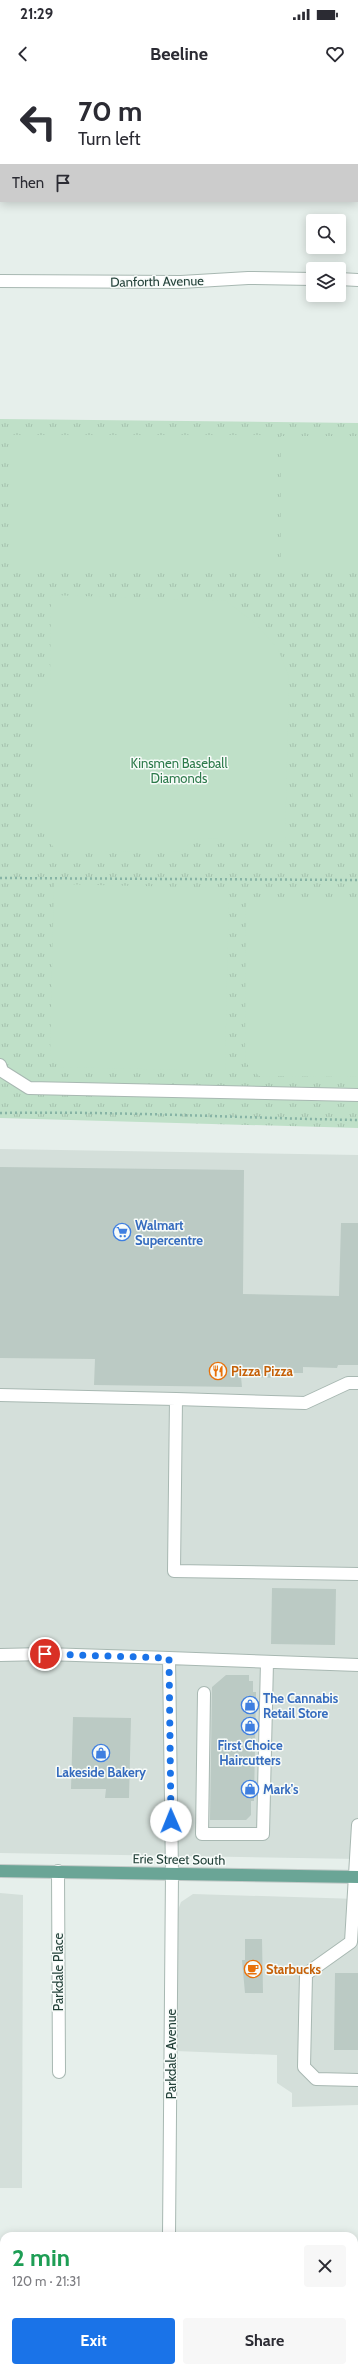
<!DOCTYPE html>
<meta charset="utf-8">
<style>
:root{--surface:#fff;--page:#f7f7f7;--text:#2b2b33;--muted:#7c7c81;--accent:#1a73e8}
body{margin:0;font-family:Cabin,sans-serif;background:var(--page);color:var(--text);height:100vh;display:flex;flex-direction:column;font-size:15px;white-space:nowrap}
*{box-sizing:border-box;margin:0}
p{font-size:13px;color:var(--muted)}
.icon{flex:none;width:22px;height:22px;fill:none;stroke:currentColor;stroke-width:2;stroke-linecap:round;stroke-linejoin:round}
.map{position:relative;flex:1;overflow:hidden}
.details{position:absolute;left:0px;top:2152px;width:358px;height:140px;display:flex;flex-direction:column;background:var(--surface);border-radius:12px 12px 0 0;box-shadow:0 2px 10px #0003}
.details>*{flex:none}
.hud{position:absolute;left:0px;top:0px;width:358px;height:122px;box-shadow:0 2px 10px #0003;background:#fff;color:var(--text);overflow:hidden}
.buttons{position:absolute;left:306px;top:134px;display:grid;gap:8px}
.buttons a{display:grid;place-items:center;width:40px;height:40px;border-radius:4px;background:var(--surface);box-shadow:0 2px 10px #0003;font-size:20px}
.pin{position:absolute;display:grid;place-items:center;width:34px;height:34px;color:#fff;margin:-17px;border:2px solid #fff;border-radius:50%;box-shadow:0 1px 4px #0007}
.me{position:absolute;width:44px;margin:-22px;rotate:359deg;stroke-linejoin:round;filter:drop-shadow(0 0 3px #0008)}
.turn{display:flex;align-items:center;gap:14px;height:84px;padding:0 12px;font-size:18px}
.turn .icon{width:52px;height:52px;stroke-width:2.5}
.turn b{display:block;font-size:28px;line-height:34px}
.then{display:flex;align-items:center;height:38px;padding:0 12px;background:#0003;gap:8px;font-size:15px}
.round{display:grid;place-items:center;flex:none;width:42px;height:42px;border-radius:4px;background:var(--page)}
.overview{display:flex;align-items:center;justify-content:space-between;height:68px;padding:0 12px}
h1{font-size:24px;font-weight:700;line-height:30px;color:#1e9e55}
.action{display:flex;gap:8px;margin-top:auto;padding:8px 12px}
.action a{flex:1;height:46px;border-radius:4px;background:var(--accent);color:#fff;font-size:16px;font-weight:700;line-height:46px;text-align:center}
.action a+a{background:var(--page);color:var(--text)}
.status{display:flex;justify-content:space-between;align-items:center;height:28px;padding:0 20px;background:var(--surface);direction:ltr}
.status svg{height:11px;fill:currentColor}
header{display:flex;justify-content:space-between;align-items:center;height:52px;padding:0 12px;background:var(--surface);font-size:18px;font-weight:700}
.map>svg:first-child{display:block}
.built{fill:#d4dfda}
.grass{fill:url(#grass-tufts)}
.pitch{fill:#bfe0c8}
.building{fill:#bbcac4}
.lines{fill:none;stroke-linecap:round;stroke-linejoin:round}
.minor-casing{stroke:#a8b8b2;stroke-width:14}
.major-casing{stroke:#c2cac8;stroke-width:14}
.path{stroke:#86b3a5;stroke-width:2.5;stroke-dasharray:2 3;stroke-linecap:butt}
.minor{stroke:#fff;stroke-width:12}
.major{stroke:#6aa596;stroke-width:12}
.route{stroke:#1a73e8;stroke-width:7;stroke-dasharray:0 12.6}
.labels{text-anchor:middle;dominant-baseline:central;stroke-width:3;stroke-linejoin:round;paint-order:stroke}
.street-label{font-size:13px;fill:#24423a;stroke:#f7fbf9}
.park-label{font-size:13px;fill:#2d7a4b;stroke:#f7fbf9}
.shop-label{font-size:13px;font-weight:bold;fill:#366cbe;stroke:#f7fbf9;text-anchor:start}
.food-label{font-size:13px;font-weight:bold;fill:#c56008;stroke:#f7fbf9;text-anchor:start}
</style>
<div class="status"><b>21:29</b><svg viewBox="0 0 49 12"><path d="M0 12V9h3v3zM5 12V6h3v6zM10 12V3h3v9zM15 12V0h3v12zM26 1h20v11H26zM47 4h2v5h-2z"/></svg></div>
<header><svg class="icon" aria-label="back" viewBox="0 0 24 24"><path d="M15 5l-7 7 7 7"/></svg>Beeline<svg class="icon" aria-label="heart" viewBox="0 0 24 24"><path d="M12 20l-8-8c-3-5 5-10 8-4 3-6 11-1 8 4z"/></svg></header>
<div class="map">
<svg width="358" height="2292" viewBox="0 0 358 2292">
<defs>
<pattern id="grass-tufts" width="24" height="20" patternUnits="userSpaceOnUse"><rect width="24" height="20" fill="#bfe0c8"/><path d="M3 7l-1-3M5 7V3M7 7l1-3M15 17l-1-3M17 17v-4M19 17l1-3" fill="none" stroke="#a4c1ad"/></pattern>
</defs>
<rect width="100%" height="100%" fill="#e6efeb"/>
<path class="built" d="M 0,1069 L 358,1075 L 358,1779 L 0,1773 Z
M 0,1813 L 23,1815 L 22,2108 L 0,2108 Z
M 193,1814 L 358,1819 L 358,2025 L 292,2027 L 292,2013 L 277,2003 L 277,1975 L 176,1971 L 178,1830 L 181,1822 Z"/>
<path class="grass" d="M 0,339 L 358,343 L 358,1048 L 0,1038 Z"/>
<path class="pitch" d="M 11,355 L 277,355 L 277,489 L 11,489 Z
M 281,356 L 358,356 L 358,490 L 281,490 Z
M 358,512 L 358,736 L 352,728 Z
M 51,515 L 226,521 L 255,543 L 278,569 L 289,597 L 285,762 L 197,758 L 181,771 L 57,772 L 35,741 L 35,614 L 50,601 Z
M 54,804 L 229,808 L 225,991 L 59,987 L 50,977 Z
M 246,817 L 358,817 L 358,997 L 259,996 L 245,982 Z"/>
<path class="building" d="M 0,1087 L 244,1090 L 243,1214 L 339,1216 L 341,1143 L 358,1143 L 358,1285 L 338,1285 L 337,1288 L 303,1287 L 303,1293 L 283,1293 L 283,1298 L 241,1297 L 242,1307 L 94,1305 L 95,1279 L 0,1278 Z
M 272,1508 L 336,1509 L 335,1565 L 271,1564 Z
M 226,1595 L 249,1595 L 249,1601 L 253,1601 L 253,1612 L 256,1612 L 254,1721 L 251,1721 L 251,1735 L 246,1740 L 210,1740 L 212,1607 Z
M 73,1637 L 131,1638 L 129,1718 L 105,1718 L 106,1709 L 71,1709 Z
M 245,1859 L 262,1859 L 263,1913 L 245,1913 L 242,1880 L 245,1880 Z
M 335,1893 L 358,1893 L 358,1970 L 334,1970 Z"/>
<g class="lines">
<defs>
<path id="minor" d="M 339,199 L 358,200
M 0,201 L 181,202 L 248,198 L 313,199
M 0,985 L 2,991 L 29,1008 L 358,1015
M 358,1303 L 348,1303 L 305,1323 L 176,1319 L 174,1491 L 358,1494
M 0,1315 L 176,1319
M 0,1575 L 45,1574 L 169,1578 L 172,1793 L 169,2156
M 169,1578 L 358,1585
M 204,1613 L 202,1754 L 263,1754 L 267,1582
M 358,1745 L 351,1862 L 306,1894 L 304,1987 L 316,1999 L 358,2000
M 58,1791 L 59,1992"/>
<path id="major" d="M 0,1791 L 358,1797"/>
</defs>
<use href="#minor" class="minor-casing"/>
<use href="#major" class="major-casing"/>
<path class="path" d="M 0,798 L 358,800
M 0,1033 C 120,1031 239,1038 358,1040"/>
<use href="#minor" class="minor"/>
<use href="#major" class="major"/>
</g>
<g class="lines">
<path class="route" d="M 45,1574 L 169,1578 L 171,1741"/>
</g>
<defs>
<symbol id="supermarket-ring" viewBox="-11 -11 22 22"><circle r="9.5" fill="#f7fbf9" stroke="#3f7fe0" stroke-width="1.5"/><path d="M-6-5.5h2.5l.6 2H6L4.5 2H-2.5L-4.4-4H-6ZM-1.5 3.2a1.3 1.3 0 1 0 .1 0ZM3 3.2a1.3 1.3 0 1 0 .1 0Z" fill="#3f7fe0"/></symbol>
<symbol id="restaurant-ring" viewBox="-11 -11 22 22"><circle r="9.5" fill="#f7fbf9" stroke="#e8710a" stroke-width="1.5"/><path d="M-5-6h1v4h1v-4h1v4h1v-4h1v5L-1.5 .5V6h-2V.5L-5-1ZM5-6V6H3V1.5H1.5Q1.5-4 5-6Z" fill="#e8710a"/></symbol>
<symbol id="shop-ring" viewBox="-11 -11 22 22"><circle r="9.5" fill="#f7fbf9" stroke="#3f7fe0" stroke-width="1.5"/><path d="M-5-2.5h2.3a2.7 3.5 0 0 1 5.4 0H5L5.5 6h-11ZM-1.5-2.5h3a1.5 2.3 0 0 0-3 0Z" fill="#3f7fe0"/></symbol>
<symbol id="cafe-ring" viewBox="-11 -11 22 22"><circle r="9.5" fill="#f7fbf9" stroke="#e8710a" stroke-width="1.5"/><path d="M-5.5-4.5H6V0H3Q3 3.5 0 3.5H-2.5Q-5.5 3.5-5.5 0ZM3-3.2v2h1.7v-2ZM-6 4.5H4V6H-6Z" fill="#e8710a"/></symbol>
</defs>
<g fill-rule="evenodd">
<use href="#supermarket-ring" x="112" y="1142" width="20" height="20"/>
<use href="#restaurant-ring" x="208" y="1281" width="20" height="20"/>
<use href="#shop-ring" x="240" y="1615" width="20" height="20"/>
<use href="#shop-ring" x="240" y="1636" width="20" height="20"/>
<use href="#shop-ring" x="91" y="1663" width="20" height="20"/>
<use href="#shop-ring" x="240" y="1699" width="20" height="20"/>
<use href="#cafe-ring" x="243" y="1879" width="20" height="20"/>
</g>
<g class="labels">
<g class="street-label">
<text transform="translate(157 201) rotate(-1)">Danforth Avenue</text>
<text transform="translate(179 1779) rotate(1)">Erie Street South</text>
<text transform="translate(58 1892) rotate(-90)">Parkdale Place</text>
<text transform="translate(171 1974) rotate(-90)">Parkdale Avenue</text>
</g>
<g class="park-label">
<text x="179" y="683">Kinsmen Baseball<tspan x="179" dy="15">Diamonds</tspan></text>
</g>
<g class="shop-label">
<text x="135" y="1145">Walmart<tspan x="135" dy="15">Supercentre</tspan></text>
<text x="263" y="1618">The Cannabis<tspan x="263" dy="15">Retail Store</tspan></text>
<text x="250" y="1665" text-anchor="middle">First Choice<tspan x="250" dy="15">Haircutters</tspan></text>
<text x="101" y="1692" text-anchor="middle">Lakeside Bakery</text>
<text x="263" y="1709">Mark's</text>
</g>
<g class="food-label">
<text x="231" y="1291">Pizza Pizza</text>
<text x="266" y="1889">Starbucks</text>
</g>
</g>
</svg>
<div class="buttons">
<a><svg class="icon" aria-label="search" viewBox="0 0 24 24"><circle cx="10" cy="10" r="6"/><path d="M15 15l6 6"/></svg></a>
<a><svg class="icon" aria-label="layers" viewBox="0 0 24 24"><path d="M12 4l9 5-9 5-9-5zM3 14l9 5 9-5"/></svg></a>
</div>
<div class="pin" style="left:45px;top:1574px;background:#d93025"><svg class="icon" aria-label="arrive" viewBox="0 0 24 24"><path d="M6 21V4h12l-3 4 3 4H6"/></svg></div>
<svg class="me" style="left:171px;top:1741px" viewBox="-20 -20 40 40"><circle r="19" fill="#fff"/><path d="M0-13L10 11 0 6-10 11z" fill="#1a73e8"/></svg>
<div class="hud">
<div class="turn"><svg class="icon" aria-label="left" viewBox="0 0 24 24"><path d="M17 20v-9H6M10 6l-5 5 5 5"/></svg><div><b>70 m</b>Turn left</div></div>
<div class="then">Then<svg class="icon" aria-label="arrive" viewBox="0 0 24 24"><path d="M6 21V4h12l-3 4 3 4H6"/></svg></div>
</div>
<section class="details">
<div class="overview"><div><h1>2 min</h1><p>120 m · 21:31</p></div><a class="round"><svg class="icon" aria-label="close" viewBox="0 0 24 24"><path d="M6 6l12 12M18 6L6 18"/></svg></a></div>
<div class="action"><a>Exit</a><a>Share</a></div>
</section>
</div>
